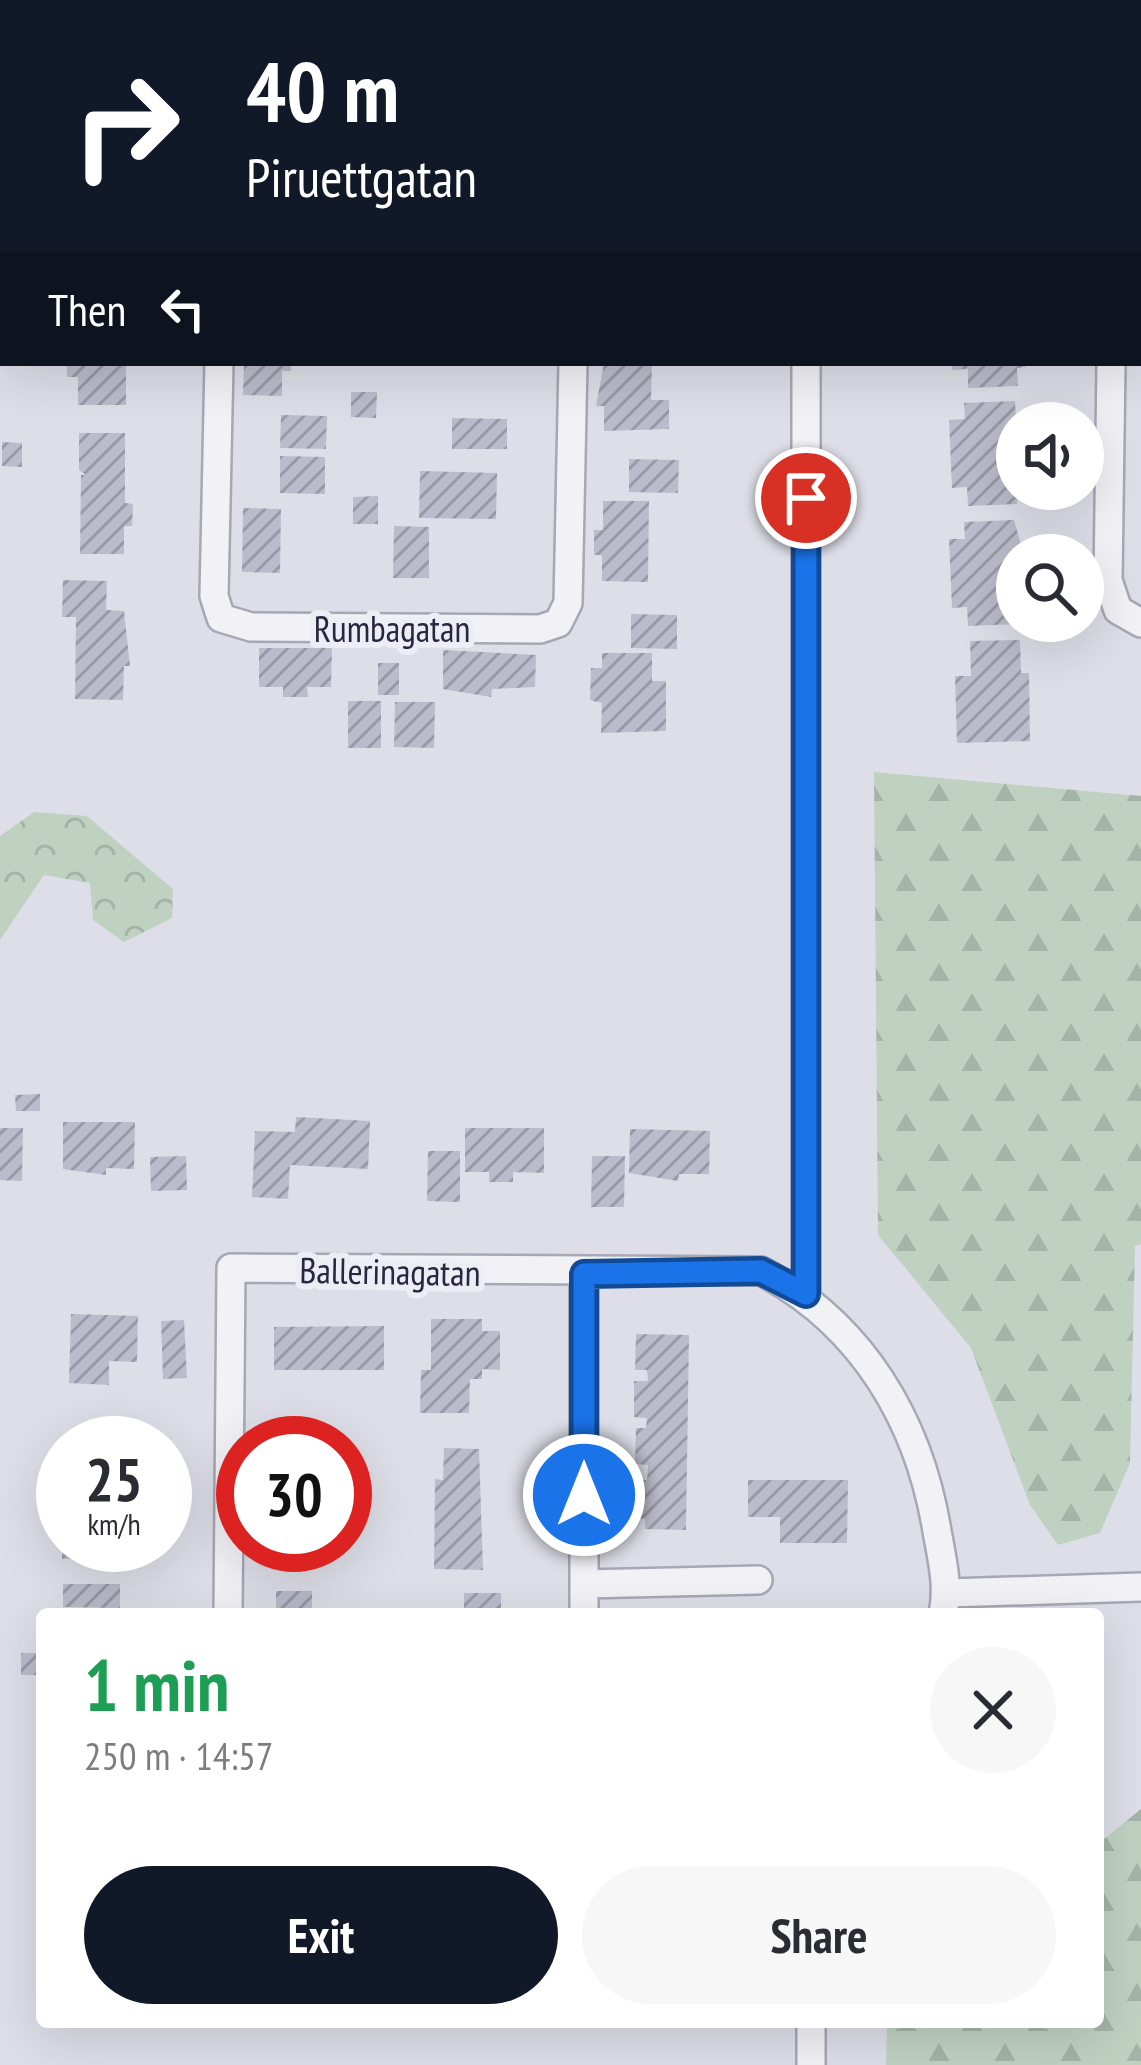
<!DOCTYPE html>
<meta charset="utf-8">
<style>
:root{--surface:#fff;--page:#f7f7f7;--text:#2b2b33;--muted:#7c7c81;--accent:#111827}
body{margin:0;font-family:"PT Sans Narrow",sans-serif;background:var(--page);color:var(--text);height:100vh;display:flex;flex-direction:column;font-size:45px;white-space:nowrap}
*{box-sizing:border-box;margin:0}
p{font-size:39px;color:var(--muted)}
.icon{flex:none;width:66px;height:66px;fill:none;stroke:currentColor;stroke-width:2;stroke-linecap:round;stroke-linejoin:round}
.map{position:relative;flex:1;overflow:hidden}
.sheet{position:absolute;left:36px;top:1608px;width:1068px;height:420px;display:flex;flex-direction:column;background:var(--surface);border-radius:12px;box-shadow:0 12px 48px #0002}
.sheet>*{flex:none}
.top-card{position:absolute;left:0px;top:0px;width:1143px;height:366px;box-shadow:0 12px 48px #0002;background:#111827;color:#fff;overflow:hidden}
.controls{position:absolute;left:996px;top:402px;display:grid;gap:24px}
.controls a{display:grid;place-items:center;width:108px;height:108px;border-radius:50%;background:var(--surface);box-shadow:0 12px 48px #0002;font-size:60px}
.speed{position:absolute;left:36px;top:1416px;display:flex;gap:24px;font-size:60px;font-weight:700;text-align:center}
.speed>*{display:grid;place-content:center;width:156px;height:156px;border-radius:50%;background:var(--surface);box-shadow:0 12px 48px #0002;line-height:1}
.speed small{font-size:30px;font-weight:400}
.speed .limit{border:18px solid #d22;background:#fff;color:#111}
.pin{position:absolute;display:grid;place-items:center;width:102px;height:102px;color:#fff;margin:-51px;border:6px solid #fff;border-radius:50%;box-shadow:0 3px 12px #0007}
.me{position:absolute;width:132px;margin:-66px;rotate:0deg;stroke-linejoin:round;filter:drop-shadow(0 0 9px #0008)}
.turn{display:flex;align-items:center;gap:42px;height:252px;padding:0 48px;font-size:54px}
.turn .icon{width:156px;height:156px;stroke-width:2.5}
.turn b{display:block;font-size:84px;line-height:102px}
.then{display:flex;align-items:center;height:114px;padding:0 48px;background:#0003;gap:24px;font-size:45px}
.round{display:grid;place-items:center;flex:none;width:126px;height:126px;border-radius:63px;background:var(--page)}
.head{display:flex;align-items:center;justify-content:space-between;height:204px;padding:0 48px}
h1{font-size:72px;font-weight:700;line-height:90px;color:#1e9e55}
.primary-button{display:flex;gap:24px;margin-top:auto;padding:24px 48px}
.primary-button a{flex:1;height:138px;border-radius:72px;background:var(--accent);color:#fff;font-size:48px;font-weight:700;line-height:138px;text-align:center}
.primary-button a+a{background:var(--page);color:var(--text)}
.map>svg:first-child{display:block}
.forest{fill:url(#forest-firs)}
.park{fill:url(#park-crowns)}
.building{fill:url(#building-hatch)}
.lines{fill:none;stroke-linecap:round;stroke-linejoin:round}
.minor-casing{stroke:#a7a7b5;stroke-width:32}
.minor{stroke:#f1f1f6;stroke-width:27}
.route-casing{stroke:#114b97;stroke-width:30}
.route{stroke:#1a73e8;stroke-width:21}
.labels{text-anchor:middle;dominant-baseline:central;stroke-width:12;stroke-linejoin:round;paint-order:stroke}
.street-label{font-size:36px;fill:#28273f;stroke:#ededf5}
</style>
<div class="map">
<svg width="1141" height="2065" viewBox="0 0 1141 2065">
<defs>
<pattern id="forest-firs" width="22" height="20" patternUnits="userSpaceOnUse" patternTransform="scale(3)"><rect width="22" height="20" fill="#bfd2c2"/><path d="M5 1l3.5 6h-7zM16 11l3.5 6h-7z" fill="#a4b4a8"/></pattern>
<pattern id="park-crowns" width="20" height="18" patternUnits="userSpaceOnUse" patternTransform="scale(3)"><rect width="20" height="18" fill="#bfd2c2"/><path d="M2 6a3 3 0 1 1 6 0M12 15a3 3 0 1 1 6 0" fill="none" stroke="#a4b4a8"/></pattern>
<pattern id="building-hatch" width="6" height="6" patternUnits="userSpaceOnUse" patternTransform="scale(3)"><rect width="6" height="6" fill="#bcbbcb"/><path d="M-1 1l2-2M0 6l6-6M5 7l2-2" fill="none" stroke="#9998a6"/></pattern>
</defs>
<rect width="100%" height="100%" fill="#dedee8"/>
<path class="forest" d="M 874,772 L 1141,796 L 1141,1244 L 1135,1246 L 1130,1463 L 1100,1533 L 1058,1545 L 1030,1505 L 971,1348 L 878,1235 Z
M 1141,1809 L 1141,2065 L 886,2065 L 887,2022 L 1098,2022 L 1098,1844 Z"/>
<path class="park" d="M 34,812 L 87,816 L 173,889 L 172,918 L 124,942 L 93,920 L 90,883 L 44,875 L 0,940 L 0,836 Z"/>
<path class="building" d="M 67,363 L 126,363 L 126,405 L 78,405 L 78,377 L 67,377 Z
M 244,363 L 291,363 L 291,371 L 282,371 L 282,396 L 243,395 Z
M 604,363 L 652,363 L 651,400 L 669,400 L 669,429 L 604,431 L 604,406 L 596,406 Z
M 952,363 L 1026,363 L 1026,367 L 1017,368 L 1018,386 L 968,388 L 968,369 L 952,370 Z
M 351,392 L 377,392 L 376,418 L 351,417 Z
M 1015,401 L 1016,419 L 1023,423 L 1017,423 L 1017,504 L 968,506 L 967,487 L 952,488 L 949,420 L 965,419 L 964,403 Z
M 281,415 L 327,416 L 326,449 L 280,448 Z
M 452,418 L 507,419 L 507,449 L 452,449 Z
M 79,433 L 125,433 L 125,503 L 133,504 L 132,526 L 124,526 L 124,554 L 80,554 L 81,475 L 86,475 L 79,470 Z
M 2,442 L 22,443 L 22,467 L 2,466 Z
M 280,456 L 325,457 L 325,494 L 280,493 Z
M 629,459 L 679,460 L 678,493 L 629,492 Z
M 420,471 L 497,473 L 496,519 L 419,518 Z
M 378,496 L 378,524 L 353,524 L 353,497 Z
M 603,501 L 649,501 L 648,582 L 602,581 L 602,555 L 594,555 L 594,530 L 603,530 Z
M 243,508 L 281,509 L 280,573 L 242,572 Z
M 1014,520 L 1024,555 L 1017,555 L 1017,624 L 968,626 L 967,607 L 952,608 L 949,539 L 965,539 L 964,522 Z
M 394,526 L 429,527 L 429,578 L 393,578 Z
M 63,580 L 107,581 L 106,610 L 124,611 L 130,666 L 124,666 L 123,700 L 75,699 L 76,617 L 62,617 Z
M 631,614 L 677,615 L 677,649 L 631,648 Z
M 1020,640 L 1021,673 L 1029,673 L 1030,741 L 957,743 L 955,676 L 971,676 L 970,641 Z
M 259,648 L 332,648 L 331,687 L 307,687 L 308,697 L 283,697 L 283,687 L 259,687 Z
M 443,650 L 536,655 L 535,687 L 492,689 L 491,697 L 443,689 Z
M 602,653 L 652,653 L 652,681 L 666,681 L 666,731 L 601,733 L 602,703 L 590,700 L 591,668 L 602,668 Z
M 378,663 L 399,663 L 399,695 L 378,695 Z
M 348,701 L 381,701 L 381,748 L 348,748 Z
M 395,702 L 435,702 L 434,748 L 394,747 Z
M 40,1094 L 40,1111 L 16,1111 L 15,1095 Z
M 296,1117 L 370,1121 L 368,1169 L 290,1165 L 288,1199 L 252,1197 L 255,1131 L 295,1132 Z
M 63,1122 L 135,1122 L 134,1169 L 106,1168 L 106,1175 L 63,1169 Z
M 0,1128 L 23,1128 L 22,1181 L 0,1180 Z
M 465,1128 L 544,1128 L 544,1173 L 513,1172 L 513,1182 L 489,1182 L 489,1172 L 465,1172 Z
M 630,1129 L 710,1131 L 709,1174 L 679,1174 L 678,1181 L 629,1173 Z
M 428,1151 L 460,1151 L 460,1202 L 427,1201 Z
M 186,1156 L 187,1190 L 151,1191 L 150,1157 Z
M 592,1156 L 625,1156 L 624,1207 L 591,1207 Z
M 71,1314 L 138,1316 L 137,1362 L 109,1361 L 109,1385 L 69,1383 Z
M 431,1319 L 482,1319 L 482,1331 L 500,1331 L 500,1370 L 482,1369 L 482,1379 L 470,1379 L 469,1413 L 420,1413 L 421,1370 L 431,1370 Z
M 184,1320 L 187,1378 L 163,1379 L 161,1321 Z
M 384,1326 L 384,1370 L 274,1370 L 274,1327 Z
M 636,1334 L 689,1335 L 686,1530 L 645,1529 L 645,1519 L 632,1518 L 633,1480 L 647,1480 L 648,1465 L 635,1464 L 636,1428 L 646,1428 L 647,1418 L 634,1417 L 634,1381 L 648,1381 L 647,1370 L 635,1370 Z
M 444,1448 L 479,1449 L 483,1570 L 434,1569 L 435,1479 L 443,1480 Z
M 748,1480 L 848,1480 L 847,1543 L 780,1543 L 780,1517 L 748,1517 Z
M 62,1545 L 118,1545 L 119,1559 L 62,1559 Z
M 268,1545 L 320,1545 L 320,1560 L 268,1560 Z
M 63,1584 L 120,1584 L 120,1608 L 63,1607 Z
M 276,1591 L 312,1591 L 312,1614 L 276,1614 Z
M 464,1593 L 501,1593 L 501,1614 L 464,1614 Z
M 21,1653 L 38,1653 L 38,1675 L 21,1675 Z"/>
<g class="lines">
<defs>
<path id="minor" d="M 805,0 L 805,3
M 1140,128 L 1141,128
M 219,363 L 214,596 L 221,618 L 251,627 L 540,629 L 558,623 L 568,603 L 573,363
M 1111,363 L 1108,580 L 1118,610 L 1141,623
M 584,1274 L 584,1614
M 806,1294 L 806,363
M 584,1584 L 758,1580
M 948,1593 L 1141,1587
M 228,1614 L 231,1268 L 761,1271 C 862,1324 919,1421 937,1531 C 942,1559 949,1586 943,1614
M 811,2022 L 811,2065"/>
</defs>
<use href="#minor" class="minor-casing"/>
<use href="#minor" class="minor"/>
</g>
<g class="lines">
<defs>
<path id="route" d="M 584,1495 L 584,1274 L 761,1271 L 806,1294 L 806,498"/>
</defs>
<use href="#route" class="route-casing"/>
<use href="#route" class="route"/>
</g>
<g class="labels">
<g class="street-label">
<text x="392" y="628">Rumbagatan</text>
<text transform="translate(390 1271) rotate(1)">Ballerinagatan</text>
</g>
</g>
</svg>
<div class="controls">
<a><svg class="icon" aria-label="sound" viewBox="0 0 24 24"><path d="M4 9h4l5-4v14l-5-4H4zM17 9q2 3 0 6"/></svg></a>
<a><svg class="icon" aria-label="search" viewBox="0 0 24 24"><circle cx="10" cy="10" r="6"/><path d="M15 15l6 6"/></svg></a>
</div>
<div class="speed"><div>25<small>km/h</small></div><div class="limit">30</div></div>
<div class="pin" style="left:806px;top:498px;background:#d93025"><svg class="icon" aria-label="arrive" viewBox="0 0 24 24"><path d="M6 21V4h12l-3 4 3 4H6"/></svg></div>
<svg class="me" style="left:584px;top:1495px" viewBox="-20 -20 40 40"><circle r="17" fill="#1a73e8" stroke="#fff" stroke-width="3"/><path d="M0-11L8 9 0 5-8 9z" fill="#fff"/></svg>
<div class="top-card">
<div class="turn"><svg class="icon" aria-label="right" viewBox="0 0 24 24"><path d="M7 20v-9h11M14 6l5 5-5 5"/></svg><div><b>40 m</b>Piruettgatan</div></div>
<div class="then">Then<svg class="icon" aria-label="left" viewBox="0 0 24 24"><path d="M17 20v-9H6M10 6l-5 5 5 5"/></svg></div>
</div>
<section class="sheet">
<div class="head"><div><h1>1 min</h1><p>250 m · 14:57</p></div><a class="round"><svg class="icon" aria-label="close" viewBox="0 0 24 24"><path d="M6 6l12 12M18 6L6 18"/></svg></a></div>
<div class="primary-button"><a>Exit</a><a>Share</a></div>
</section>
</div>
